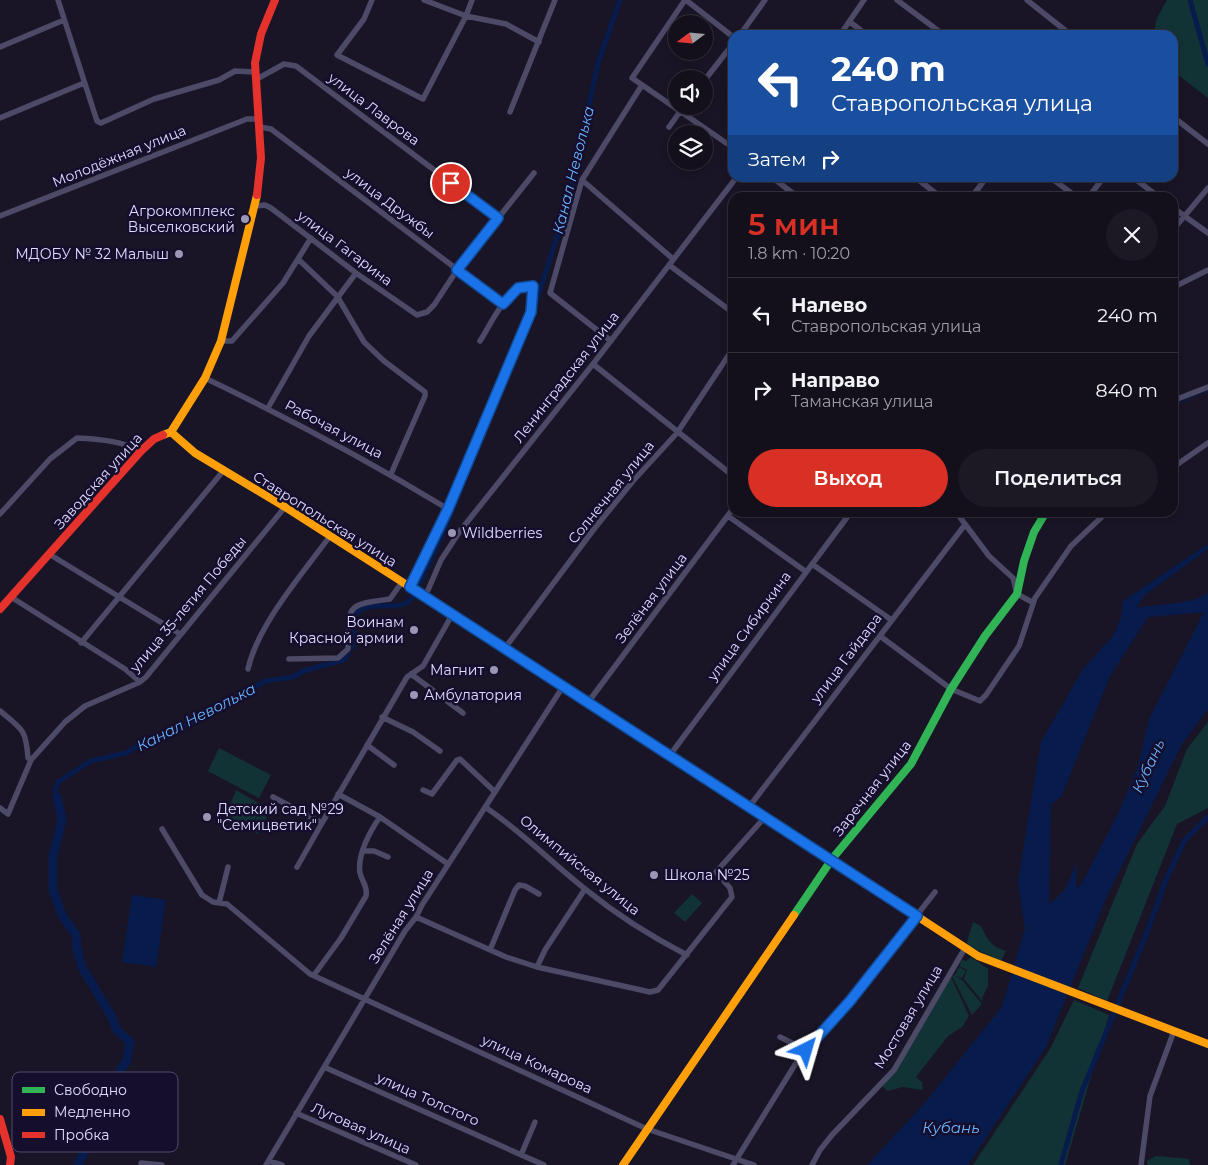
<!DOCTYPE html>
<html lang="ru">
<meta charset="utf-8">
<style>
:root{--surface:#13101c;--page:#1c1925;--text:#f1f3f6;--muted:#9d9da3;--line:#32303b;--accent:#d93025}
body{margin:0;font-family:Montserrat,sans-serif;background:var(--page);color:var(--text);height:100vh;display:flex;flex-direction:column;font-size:19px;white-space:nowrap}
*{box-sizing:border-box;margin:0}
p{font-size:16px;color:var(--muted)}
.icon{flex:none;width:28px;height:28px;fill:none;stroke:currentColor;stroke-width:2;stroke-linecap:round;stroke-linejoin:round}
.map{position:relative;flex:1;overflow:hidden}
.details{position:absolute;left:728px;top:192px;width:450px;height:325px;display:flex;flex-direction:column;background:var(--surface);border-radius:15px;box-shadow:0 2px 8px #0003,0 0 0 1px var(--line)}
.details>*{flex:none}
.hud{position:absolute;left:728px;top:30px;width:450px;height:152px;border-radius:15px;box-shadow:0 2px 8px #0003,0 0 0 1px var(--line);background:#1a4fa0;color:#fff;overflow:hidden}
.needle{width:32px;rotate:254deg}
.tools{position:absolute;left:668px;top:15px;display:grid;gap:10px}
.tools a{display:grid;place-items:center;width:45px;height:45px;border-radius:50%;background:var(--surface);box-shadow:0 2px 8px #0003,0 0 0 1px var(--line);font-size:25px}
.pin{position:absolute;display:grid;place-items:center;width:42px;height:42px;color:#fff;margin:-21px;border:2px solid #fff;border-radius:50%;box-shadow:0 1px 5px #0007}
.me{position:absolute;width:55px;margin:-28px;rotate:40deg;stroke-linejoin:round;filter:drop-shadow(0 0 4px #0008)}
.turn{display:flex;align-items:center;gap:18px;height:105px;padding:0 20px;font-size:22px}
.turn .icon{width:65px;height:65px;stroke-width:2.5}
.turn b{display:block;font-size:35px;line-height:42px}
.then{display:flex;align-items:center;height:48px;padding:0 20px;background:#0003;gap:10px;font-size:19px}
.round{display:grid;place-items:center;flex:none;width:52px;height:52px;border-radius:26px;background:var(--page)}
.overview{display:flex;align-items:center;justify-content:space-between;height:85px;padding:0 20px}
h1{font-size:30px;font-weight:600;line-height:38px;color:var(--accent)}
.primary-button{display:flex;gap:10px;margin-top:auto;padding:10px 20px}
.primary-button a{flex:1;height:58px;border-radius:30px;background:var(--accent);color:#fff;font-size:20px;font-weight:600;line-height:58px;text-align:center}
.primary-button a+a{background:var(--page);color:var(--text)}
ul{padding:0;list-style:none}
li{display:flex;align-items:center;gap:15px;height:75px;padding:0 20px;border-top:1px solid var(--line)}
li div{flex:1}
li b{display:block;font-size:19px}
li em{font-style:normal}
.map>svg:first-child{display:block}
.green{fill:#123336}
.water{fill:#071c4c;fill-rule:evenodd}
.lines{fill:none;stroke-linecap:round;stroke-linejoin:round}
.stream{stroke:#071c4c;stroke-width:1}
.canal{stroke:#071c4c;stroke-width:5}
.river{stroke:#071c4c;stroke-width:9}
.street{stroke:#4c4a67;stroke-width:5.5}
.fast{stroke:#30b455;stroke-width:8}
.slow{stroke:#ff9f0a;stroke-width:8}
.jam{stroke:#e5322d;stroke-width:8}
.route-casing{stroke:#114b97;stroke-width:12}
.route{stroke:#1a73e8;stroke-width:9}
.poi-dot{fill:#9a96b3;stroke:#150e2d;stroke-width:2}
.labels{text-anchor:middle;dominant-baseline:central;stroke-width:5;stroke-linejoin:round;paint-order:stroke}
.street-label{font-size:14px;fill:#e0dbff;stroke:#150e2d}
.poi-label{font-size:14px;fill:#e0dbff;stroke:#150e2d;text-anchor:end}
.water-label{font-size:15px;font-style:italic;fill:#69b4ff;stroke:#150e2d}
.key{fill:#150e2d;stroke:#524c6c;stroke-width:1}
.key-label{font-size:14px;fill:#e0dbff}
</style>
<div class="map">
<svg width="1208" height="1165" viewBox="0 0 1208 1165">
<rect width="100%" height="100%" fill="#191526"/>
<path class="green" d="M 1167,0 L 1208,0 L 1208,98 L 1173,71 L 1172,35 L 1153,35 L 1157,18 Z
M 1208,722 L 1208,808 L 1177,824 L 1107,1001 L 1078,988 L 1137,844 L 1165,806 L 1187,749 Z
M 219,748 L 271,775 L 259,798 L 208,771 Z
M 236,790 L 262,805 L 250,828 L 226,815 Z
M 263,805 L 271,809 L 258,834 L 250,829 Z
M 692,894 L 702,903 L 685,922 L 674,913 Z
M 973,922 L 981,926 C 987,939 991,947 1006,951 L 1001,961 L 968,946 L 967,942 Z
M 971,957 L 988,969 L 988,986 L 982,998 L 983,1002 L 964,979 L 967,970 L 959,966 L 962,960 L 966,961 Z
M 959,967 L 966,971 L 962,978 L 955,976 L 962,980 L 982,1004 L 972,1015 L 952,976 L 955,975 Z
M 951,977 L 969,1016 L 962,1027 L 948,1036 L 916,1077 L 922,1082 L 923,1090 L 903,1087 L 887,1091 L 882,1086 Z
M 1074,1000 L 1109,1015 L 1065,1165 L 973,1165 L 1050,1049 Z
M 1156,1156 L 1189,1159 L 1190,1165 L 1148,1165 L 1147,1161 Z"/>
<path class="water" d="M 1208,544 L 1208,549 L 1145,595 L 1136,608 C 1153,604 1196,605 1208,592 L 1208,709 L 1182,744 L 1107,896 L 1046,1047 L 968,1165 L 867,1165 L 923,1105 L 1002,1007 L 1025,929 L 1018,882 L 1041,742 L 1083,669 L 1113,636 L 1121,618 L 1123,601 ZM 1204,612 L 1149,719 L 1138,766 L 1118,814 L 1082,883 L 1076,889 L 1077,862 L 1065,890 L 1049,904 L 1051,804 L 1061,797 L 1110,676 L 1148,617 Z
M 132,895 L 166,900 L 156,967 L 122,962 Z"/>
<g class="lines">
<path class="stream" d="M 1172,406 L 1208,391"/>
<path class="canal" d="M 1190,0 L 1208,64
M 533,313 L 571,192 L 598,63 L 620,0
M 418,587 L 438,545 L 488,422
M 352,647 C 355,637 350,624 355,616 C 367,595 403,617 414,595
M 57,797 L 55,791 L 58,782 L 91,761 L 126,753 L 153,736 L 171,733 L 196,720 L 210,708 L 238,697 L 265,681 L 293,677 L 303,671 L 344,660 L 348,653
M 1061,1164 L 1082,1091 L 1148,930 L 1165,882 L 1184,841 L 1208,817"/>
<path class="river" d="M 57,797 L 62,820 L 53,856 L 53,890 L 62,915 L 76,935 L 77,949 L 82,967 L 113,1019 L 116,1029 L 130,1042 L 127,1060 L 120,1071 L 110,1106 L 99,1120 L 78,1165"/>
<path class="street" d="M 58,0 L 97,121 L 101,123 L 154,99 L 219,80 L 235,71 L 254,72
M 372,0 L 364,19 L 337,55 L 423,99 L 466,16 L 472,0
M 424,0 L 466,16 L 506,24 L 539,42
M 685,0 L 632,78 L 732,147
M 686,0 L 732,36
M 897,0 L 944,35
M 1027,0 L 1071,35
M 850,22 L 867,35
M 740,35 L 765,0
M 840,35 L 864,0
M 0,47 L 64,20
M 255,80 L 284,64 L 296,66 L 498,218
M 704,81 L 732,45
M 510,112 L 555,0
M 1172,116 L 1208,144
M 0,118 L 84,83
M 260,127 L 271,129 L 503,304
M 669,127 L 684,106
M 773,178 L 799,198
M 916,178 L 942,198
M 1051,178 L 1078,198
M 1134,178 L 1160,198
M 582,180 L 673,259
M 971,198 L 986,178
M 1088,198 L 1103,178
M 256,206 L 265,205 L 271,208 L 356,273 L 417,315 L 427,312 L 434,305 L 457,270 L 534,173
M 1172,207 L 1208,233
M 0,216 L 247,119 L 258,119
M 1172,231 L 1208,188
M 298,259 L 337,296 L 364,342 L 384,361 L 425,392 L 425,396 L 391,474
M 669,265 L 732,312
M 1172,288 L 1208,270
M 221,341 L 232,341 L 283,283 L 311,238
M 611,341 L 550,293 L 582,180 L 642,85
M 593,364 L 732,475
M 205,378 C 288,418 369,461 448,509
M 1172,401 L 1208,387
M 268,408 L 309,336 L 356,273
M 1172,468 L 1208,443
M 956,512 L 989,556 L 1013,578 L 1017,594 L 1032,602
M 0,514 L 50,459 L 77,438 C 98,439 122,441 141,451
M 728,516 L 805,571
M 49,554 L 180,634
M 812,564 L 890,619
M 410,587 L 448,509 L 531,312 L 533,286 C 506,286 493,321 480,341
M 11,597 L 125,669 L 140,682
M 425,597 L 441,560 L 460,531 L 593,364 L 736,178
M 880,636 L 951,689 L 980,701 L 986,695 L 1019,646 L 1035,598 L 1071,546 L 1107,512
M 81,643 L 224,470
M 505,648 L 594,529 L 633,481 L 677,433 L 732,350
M 289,659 L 338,658 L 348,649 C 349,605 345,605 390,599 L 402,582
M 248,669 C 258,624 303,573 330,536
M 411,674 L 463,713
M 589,701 L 732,510
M 0,711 C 22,729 26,729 28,758 L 31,760
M 382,717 L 413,732 L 440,751
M 367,745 L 394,765
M 670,755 L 851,512
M 423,790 L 432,794 L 457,760 L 460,759 L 494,791
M 338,794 L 380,817 L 448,864
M 273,797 L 322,823 L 407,677 L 423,666 L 452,615
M 485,807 C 521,831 551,862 585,889 C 617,915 650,936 687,955
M 749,807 L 964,526
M 0,808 L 8,814 L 31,760 L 65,722 L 85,706 L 140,682 L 146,677 L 285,507
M 162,829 L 202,895 L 213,902 L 227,904 L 310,974 L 647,1129 L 754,1165
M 363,851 L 374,851 L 388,857
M 297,867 L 322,823
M 219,903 L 228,867
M 416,917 L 506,957 L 537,967 L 650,992 L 658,990 L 732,897 L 730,888 L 716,872 L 765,817
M 490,950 L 515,890 L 519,885 L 525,886 L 539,894
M 537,967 L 545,950 L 585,889
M 314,975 L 341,938 L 366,896 C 368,886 362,882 360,873 C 357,855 370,831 380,817
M 780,1037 L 806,1050
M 324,1067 L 544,1165
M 296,1113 L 416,1165
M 521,1155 L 535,1122
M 269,1161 L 282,1165
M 141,1163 L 162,1165
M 266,1165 L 405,931 L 416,917 L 422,905 L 564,685
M 733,1165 L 801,1055 L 850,1001 L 935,892
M 812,1165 L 820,1150 L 832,1135 L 894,1070 L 965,948
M 1141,1165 L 1150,1096 L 1174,1031"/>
<path class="fast" d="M 660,748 L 880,892
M 794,915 L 832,859 L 911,764 L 951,689 L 985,636 L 1017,594 L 1024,561 L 1034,532 L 1046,512"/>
<path class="slow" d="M 171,432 L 195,453 L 285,507 L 482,633
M 163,435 L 171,432 L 205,378 L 221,341 L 257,195
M 880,892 L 978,956 L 1208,1044
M 623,1165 L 794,915"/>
<path class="jam" d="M 257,195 L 261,158 L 255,63 L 261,34 L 275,0
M 0,609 L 141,451 L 154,439 L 163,435
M 482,633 L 660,748
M 0,1119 L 11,1157 L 10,1165"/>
</g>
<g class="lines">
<defs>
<path id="route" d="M 451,183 L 498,218 L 457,270 L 503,304 L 518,288 L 533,286 L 531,312 L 448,509 L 410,587 L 917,916 L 850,1001 L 806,1050"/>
</defs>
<use href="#route" class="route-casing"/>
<use href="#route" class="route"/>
</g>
<g class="poi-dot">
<circle cx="245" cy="219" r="5"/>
<circle cx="179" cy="254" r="5"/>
<circle cx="452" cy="533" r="5"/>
<circle cx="414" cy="630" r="5"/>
<circle cx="494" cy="670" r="5"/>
<circle cx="414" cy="695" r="5"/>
<circle cx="207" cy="817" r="5"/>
<circle cx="654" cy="875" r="5"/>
</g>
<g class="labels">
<g class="street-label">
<text transform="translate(374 109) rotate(37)">улица Лаврова</text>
<text transform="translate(119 156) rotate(-22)">Молодёжная улица</text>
<text transform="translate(390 203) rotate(37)">улица Дружбы</text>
<text transform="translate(345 248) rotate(37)">улица Гагарина</text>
<text transform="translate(566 377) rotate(-52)">Ленинградская улица</text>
<text transform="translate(334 429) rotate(28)">Рабочая улица</text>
<text transform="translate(98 481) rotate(-48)">Заводская улица</text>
<text transform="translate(611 492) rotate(-51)">Солнечная улица</text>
<text transform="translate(325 519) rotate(32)">Ставропольская улица</text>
<text transform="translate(651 598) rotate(-53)">Зелёная улица</text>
<text transform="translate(188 604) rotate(-50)">улица 35-летия Победы</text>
<text transform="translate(749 626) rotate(-54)">улица Сибиркина</text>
<text transform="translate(846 658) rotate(-53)">улица Гайдара</text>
<text transform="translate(872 788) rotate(-52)">Заречная улица</text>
<text transform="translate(580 865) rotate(39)">Олимпийская улица</text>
<text transform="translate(401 916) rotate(-58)">Зелёная улица</text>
<text transform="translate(908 1017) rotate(-59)">Мостовая улица</text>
<text transform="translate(537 1064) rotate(25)">улица Комарова</text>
<text transform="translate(428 1099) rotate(24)">улица Толстого</text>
<text transform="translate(361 1128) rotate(24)">Луговая улица</text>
</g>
<g class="poi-label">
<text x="235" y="211">Агрокомплекс<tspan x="235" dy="16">Выселковский</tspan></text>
<text x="169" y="254">МДОБУ № 32 Малыш</text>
<text x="462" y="533" text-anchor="start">Wildberries</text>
<text x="404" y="622">Воинам<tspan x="404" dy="16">Красной армии</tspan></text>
<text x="484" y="670">Магнит</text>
<text x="424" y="695" text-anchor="start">Амбулатория</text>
<text x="217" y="809" text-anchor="start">Детский сад №29<tspan x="217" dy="16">"Семицветик"</tspan></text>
<text x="664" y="875" text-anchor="start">Школа №25</text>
</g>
<g class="water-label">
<text transform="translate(573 170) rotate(-76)">Канал Неволька</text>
<text transform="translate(196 717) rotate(-27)">Канал Неволька</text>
<text transform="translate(1148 766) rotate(-65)">Кубань</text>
<text x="951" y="1127">Кубань</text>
</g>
</g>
<rect x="12" y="1072" width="166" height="80" rx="8" class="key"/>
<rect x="22" y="1087" width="23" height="6" fill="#30b455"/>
<rect x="22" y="1109" width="23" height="7" fill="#ff9f0a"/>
<rect x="22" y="1132" width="23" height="6" fill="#e5322d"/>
<g class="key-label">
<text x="54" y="1095">Свободно</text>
<text x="54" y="1117">Медленно</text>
<text x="54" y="1140">Пробка</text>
</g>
</svg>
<div class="tools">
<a><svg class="needle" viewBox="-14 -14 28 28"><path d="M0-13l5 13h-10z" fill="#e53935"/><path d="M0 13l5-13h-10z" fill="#9d9da3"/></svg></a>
<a><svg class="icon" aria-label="sound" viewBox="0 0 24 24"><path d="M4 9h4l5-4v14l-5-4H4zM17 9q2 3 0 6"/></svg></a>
<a><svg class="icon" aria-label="layers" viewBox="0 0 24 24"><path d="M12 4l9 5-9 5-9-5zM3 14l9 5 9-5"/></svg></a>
</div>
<div class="pin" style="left:451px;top:183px;background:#d93025"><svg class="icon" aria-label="arrive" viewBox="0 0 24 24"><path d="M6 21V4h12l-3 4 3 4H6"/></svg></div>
<svg class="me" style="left:806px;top:1050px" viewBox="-20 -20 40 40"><path d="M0-17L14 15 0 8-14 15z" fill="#1a73e8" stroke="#fff" stroke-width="4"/></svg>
<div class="hud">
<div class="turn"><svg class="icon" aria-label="left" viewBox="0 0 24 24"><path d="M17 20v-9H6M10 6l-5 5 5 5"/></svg><div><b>240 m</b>Ставропольская улица</div></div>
<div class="then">Затем<svg class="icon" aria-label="right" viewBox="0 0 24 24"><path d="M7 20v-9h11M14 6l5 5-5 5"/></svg></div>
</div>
<section class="details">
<div class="overview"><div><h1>5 мин</h1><p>1.8 km · 10:20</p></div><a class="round"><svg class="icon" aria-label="close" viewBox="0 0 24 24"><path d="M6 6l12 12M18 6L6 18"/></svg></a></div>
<ul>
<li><svg class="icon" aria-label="left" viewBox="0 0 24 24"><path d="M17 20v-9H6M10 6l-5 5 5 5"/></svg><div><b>Налево</b><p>Ставропольская улица</p></div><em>240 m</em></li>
<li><svg class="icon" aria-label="right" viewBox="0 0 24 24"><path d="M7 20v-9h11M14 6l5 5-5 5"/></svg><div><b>Направо</b><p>Таманская улица</p></div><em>840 m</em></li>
</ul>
<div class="primary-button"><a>Выход</a><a>Поделиться</a></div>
</section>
</div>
